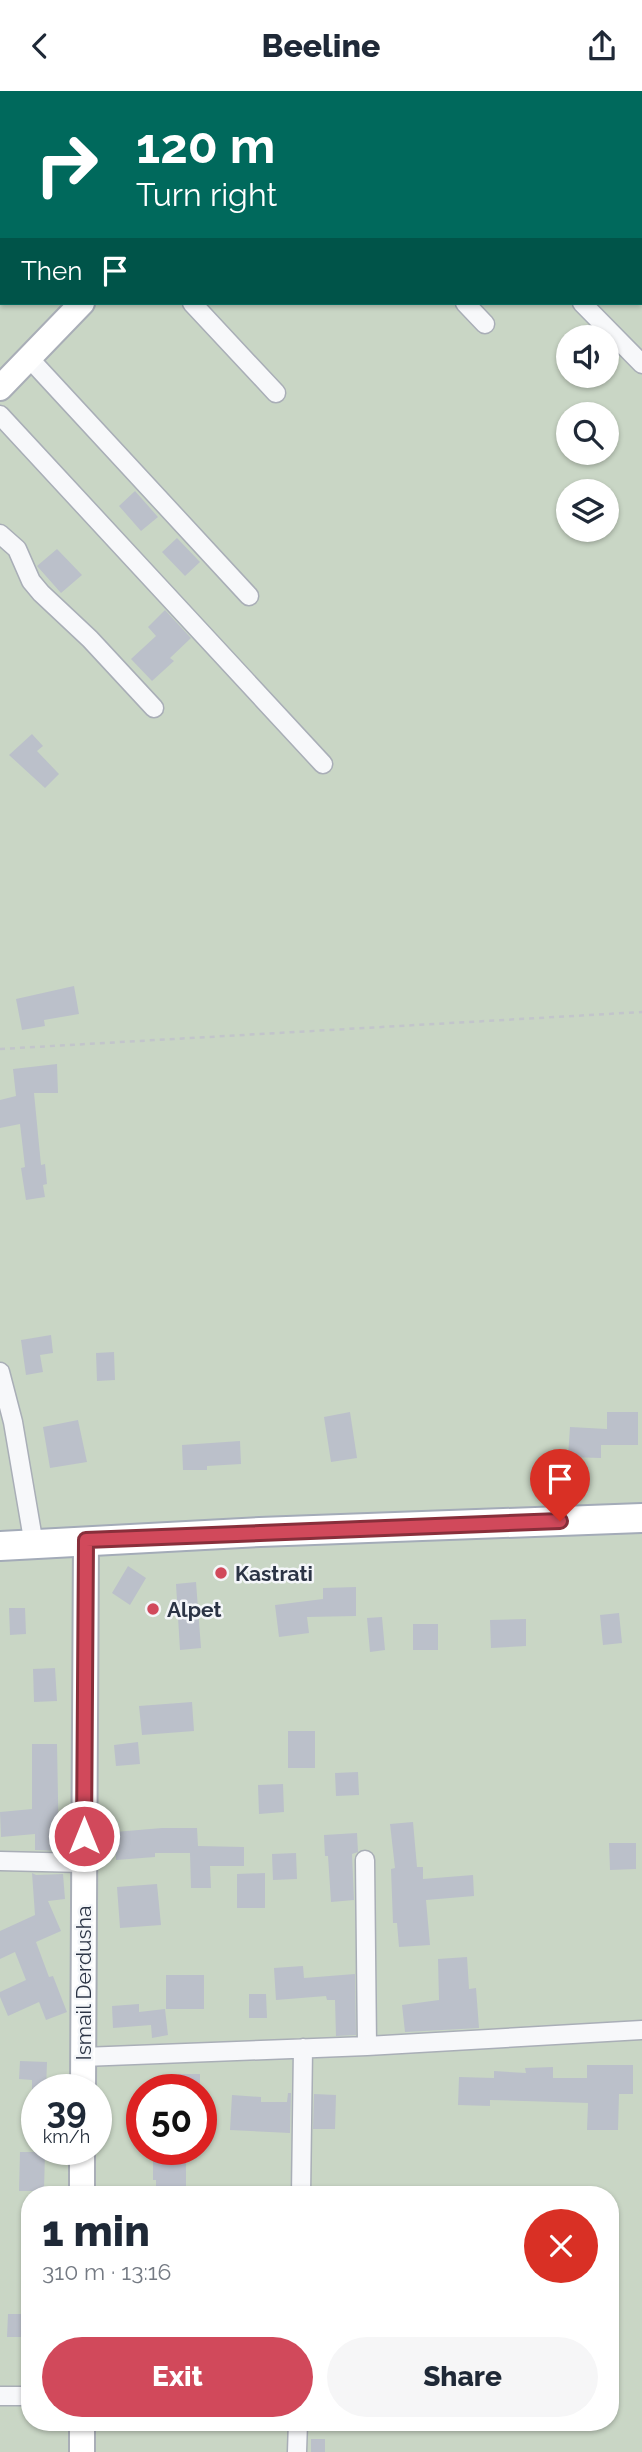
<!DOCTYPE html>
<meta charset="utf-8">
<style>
:root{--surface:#fff;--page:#f6f6f7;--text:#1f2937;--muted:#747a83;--accent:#d1495b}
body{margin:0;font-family:Raleway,sans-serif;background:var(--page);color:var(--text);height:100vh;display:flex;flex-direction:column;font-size:26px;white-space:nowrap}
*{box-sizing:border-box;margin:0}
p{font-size:23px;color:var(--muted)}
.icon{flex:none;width:38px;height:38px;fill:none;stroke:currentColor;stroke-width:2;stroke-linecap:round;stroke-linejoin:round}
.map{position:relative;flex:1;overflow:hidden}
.drawer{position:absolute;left:21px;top:2095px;width:598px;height:245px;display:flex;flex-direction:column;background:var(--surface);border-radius:28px;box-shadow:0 2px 5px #0004}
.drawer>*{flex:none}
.guide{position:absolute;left:0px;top:0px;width:642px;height:214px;box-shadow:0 2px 5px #0004;background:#00695c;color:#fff;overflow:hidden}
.controls{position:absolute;left:556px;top:234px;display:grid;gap:14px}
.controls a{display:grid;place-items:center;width:63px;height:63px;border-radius:50%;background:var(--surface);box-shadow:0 2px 5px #0004;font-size:35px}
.speed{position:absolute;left:21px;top:1983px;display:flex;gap:14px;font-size:35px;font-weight:700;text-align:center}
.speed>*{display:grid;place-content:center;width:91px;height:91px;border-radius:50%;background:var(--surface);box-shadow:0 2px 5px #0004;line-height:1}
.speed small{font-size:18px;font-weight:400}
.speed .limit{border:10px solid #d22;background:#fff;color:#111}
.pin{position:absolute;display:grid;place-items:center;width:60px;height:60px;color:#fff;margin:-72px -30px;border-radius:50% 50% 50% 0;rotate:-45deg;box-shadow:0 0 7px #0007}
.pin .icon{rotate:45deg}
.me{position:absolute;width:77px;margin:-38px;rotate:0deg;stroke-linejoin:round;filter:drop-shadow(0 0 5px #0008)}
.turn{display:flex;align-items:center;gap:24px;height:147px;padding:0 21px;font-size:32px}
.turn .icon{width:91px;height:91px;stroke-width:2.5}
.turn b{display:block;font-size:49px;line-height:60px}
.then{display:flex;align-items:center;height:66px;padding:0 21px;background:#0003;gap:14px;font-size:26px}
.round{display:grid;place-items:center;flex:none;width:74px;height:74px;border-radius:37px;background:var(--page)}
.summary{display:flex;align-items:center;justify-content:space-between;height:119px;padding:0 21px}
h1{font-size:42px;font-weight:800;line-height:52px}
.button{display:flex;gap:14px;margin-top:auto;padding:14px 21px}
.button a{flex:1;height:80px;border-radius:42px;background:var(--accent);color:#fff;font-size:28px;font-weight:800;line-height:80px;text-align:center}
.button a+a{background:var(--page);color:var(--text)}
header{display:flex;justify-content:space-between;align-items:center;height:91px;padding:0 21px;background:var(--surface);font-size:32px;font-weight:800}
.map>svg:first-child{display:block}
.green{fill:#c9d6c5;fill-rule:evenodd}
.building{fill:#bbc0ca}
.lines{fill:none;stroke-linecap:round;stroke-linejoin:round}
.minor-casing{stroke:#a9aeb7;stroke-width:21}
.secondary-casing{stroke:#a9aeb7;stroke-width:28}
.primary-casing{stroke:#a3abb8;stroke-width:32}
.path{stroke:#c2c5cb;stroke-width:2.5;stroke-dasharray:5 5;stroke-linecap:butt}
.minor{stroke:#f7f8fa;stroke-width:18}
.secondary{stroke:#fff;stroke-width:24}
.primary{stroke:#fff;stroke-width:28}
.route-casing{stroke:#882f3b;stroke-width:18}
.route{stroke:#d1495b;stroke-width:12}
.poi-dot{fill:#d1495b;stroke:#f4f6f9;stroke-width:2.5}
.labels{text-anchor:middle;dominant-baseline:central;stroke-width:5;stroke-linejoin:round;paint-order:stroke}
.poi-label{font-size:21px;font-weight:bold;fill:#2b3445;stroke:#f4f6f9;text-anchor:start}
.street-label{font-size:21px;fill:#2b3445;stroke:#f4f6f9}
</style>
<header><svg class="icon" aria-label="back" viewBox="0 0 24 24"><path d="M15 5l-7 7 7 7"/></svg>Beeline<svg class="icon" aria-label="share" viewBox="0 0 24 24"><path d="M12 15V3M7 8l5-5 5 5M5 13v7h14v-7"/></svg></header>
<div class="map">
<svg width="642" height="2361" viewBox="0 0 642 2361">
<rect width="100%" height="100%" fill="#e4e7ec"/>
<path class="green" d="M 0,0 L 642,0 L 642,2361 L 0,2361 ZM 2,2 L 640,2 L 640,212 L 2,212 ZM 569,247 L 607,247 L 607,285 L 569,285 ZM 569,324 L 607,324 L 607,362 L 569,362 ZM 569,401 L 607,401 L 607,439 L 569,439 ZM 37,1998 L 96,1998 L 96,2058 L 37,2058 ZM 142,1998 L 201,1998 L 201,2058 L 142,2058 ZM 30,2104 L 611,2104 L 611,2331 L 30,2331 Z"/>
<path class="building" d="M 135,400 L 158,426 L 141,440 L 119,415 Z
M 177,447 L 200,471 L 185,485 L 162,461 Z
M 57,458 L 82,484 L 61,502 L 37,475 Z
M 165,519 L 191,547 L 170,567 L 174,570 L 152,590 L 131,568 L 156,545 L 148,536 Z
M 32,643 L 43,655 L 37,660 L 59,683 L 45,697 L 9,664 Z
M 74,895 L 79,923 L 44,929 L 45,935 L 22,939 L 16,908 Z
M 57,973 L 58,1002 L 34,1002 L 41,1074 L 45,1073 L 47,1093 L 43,1094 L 45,1106 L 26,1109 L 21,1077 L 25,1076 L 20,1033 L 0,1037 L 0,1009 L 16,1005 L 13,978 Z
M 51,1244 L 53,1262 L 40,1264 L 43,1281 L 26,1284 L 21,1249 Z
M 114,1261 L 115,1289 L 97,1290 L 96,1262 Z
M 350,1321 L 357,1367 L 331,1371 L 324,1326 Z
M 607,1321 L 638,1321 L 638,1354 L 601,1354 L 601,1367 L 568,1366 L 570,1336 L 607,1338 Z
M 78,1329 L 87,1371 L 50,1377 L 43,1336 Z
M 240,1350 L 241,1373 L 207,1375 L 207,1379 L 183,1379 L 182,1354 Z
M 128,1475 L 146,1487 L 130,1514 L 112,1502 Z
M 196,1491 L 201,1557 L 180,1559 L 176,1493 Z
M 356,1496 L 356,1525 L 307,1526 L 309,1542 L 279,1546 L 275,1514 L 323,1508 L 323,1497 Z
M 9,1517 L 25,1517 L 26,1543 L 10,1544 Z
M 619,1522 L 622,1552 L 603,1554 L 600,1524 Z
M 382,1526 L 385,1559 L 370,1561 L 367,1527 Z
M 526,1528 L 526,1555 L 491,1557 L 490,1529 Z
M 413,1533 L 438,1533 L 438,1559 L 413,1559 Z
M 55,1577 L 57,1610 L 34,1611 L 33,1578 Z
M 192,1611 L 194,1640 L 142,1644 L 139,1615 Z
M 288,1640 L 315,1640 L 315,1677 L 288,1677 Z
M 138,1651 L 140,1673 L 116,1675 L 114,1654 Z
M 32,1653 L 57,1653 L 59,1760 L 35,1759 L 35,1743 L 1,1746 L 0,1721 L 32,1718 Z
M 358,1681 L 359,1704 L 336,1705 L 335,1682 Z
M 283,1693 L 284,1721 L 259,1723 L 258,1694 Z
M 413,1731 L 417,1776 L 423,1776 L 423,1788 L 473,1784 L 474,1805 L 426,1809 L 430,1854 L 399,1856 L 397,1832 L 393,1832 L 391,1778 L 395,1777 L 390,1733 Z
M 162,1737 L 197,1737 L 198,1755 L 244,1756 L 244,1775 L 210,1775 L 211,1797 L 191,1797 L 190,1762 L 155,1762 L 155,1766 L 116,1769 L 115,1741 Z
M 357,1742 L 358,1761 L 352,1763 L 354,1809 L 331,1811 L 328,1765 L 325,1765 L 324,1744 Z
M 609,1752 L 636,1752 L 636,1778 L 610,1779 Z
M 296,1762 L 297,1788 L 273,1789 L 272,1763 Z
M 32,1782 L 36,1784 L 63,1783 L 65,1808 L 48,1810 L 61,1840 L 36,1851 L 49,1886 L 53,1885 L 67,1921 L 46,1929 L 39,1911 L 8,1925 L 0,1906 L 0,1901 L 26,1889 L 15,1861 L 0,1868 L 0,1840 L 35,1824 Z
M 265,1782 L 265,1817 L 237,1817 L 237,1783 Z
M 157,1793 L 161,1834 L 120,1837 L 117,1796 Z
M 467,1866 L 469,1898 L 476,1897 L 479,1937 L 405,1941 L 402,1914 L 439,1909 L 438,1868 Z
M 303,1875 L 304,1887 L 355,1883 L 356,1944 L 336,1945 L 335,1909 L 327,1909 L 326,1905 L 276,1909 L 274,1877 Z
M 166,1884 L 204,1884 L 204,1918 L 166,1918 Z
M 249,1903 L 266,1903 L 267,1927 L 249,1927 Z
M 139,1913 L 139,1921 L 165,1918 L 168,1944 L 152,1947 L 151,1934 L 113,1937 L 112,1915 Z
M 20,1970 L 47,1971 L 46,1998 L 32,1998 L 32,1989 L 19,1988 Z
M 587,1974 L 633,1974 L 633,2003 L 619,2003 L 618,2039 L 587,2039 L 588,2012 L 490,2009 L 490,2015 L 458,2014 L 459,1986 L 494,1987 L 494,1980 L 526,1982 L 525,1977 L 553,1976 L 553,1987 L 587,1987 Z
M 178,1983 L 200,1983 L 200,1998 L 178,1998 Z
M 288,2002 L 291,2002 L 290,2042 L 230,2039 L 232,2004 L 261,2006 L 261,2011 L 287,2011 Z
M 314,2003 L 336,2004 L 335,2038 L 313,2038 Z
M 20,2061 L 45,2061 L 44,2100 L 19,2100 Z
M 186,2061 L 186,2104 L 156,2104 L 156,2089 L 153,2089 L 153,2062 Z
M 8,2223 L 30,2223 L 30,2246 L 7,2246 Z
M 311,2348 L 325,2348 L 325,2361 L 311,2361 Z"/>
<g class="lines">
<defs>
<path id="minor" d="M 374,0 L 376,2
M 495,0 L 496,2
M 597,0 L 599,2
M 640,42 L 642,44
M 0,148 L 2,149
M 640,149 L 642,150
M 192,212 L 276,302
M 465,212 L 485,233
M 582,212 L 642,273
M 29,267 L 249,505
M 0,324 L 323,673
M 0,443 L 17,458 L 31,490 L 41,502 L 90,548 L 154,617
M 0,1281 L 13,1331 L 34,1454
M 365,1769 L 367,1955
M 0,1770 L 84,1772
M 83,1966 L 367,1955 L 642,1939
M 301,2104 L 303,1957
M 0,2305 L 30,2305
M 297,2361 L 298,2331"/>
<path id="secondary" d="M 276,2 L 278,0
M 0,297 L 82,212
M 83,1998 L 86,1449
M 82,2104 L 82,2058
M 82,2361 L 82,2331"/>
<path id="primary" d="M 0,1455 L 260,1441 L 642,1427"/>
</defs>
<use href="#minor" class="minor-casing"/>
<use href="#secondary" class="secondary-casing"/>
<use href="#primary" class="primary-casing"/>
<path class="path" d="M 0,958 L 642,921"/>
<use href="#minor" class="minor"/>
<use href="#secondary" class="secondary"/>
<use href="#primary" class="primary"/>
</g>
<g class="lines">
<defs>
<path id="route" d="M 84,1745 L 86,1449 L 560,1430"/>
</defs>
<use href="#route" class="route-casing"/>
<use href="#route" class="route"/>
</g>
<g class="poi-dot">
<circle cx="221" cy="1482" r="7"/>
<circle cx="153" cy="1518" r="7"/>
</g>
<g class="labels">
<g class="poi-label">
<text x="235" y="1482">Kastrati</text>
<text x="167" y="1518">Alpet</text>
</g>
<g class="street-label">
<text transform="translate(83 1892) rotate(-90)">Ismail Derdusha</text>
</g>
</g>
</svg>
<div class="controls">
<a><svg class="icon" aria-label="sound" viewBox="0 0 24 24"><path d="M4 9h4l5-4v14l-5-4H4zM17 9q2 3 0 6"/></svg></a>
<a><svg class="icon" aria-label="search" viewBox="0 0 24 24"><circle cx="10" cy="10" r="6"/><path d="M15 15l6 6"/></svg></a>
<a><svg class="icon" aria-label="layers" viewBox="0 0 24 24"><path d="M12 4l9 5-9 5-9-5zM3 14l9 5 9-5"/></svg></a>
</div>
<div class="speed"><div>39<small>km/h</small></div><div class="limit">50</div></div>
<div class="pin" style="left:560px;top:1430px;background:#d93025"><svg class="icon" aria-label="arrive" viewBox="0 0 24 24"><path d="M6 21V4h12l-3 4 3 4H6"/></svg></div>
<svg class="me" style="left:84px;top:1745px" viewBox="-20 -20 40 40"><circle r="17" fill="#d1495b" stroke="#fff" stroke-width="3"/><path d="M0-11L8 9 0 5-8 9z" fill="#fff"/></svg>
<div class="guide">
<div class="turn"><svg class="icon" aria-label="right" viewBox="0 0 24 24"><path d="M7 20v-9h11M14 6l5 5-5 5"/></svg><div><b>120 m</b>Turn right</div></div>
<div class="then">Then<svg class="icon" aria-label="arrive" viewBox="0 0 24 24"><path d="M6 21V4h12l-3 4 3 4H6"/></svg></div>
</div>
<section class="drawer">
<div class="summary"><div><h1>1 min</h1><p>310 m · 13:16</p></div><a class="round" style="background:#d93025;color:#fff"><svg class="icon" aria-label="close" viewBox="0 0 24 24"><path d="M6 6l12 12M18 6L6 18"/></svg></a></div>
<div class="button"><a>Exit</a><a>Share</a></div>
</section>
</div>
